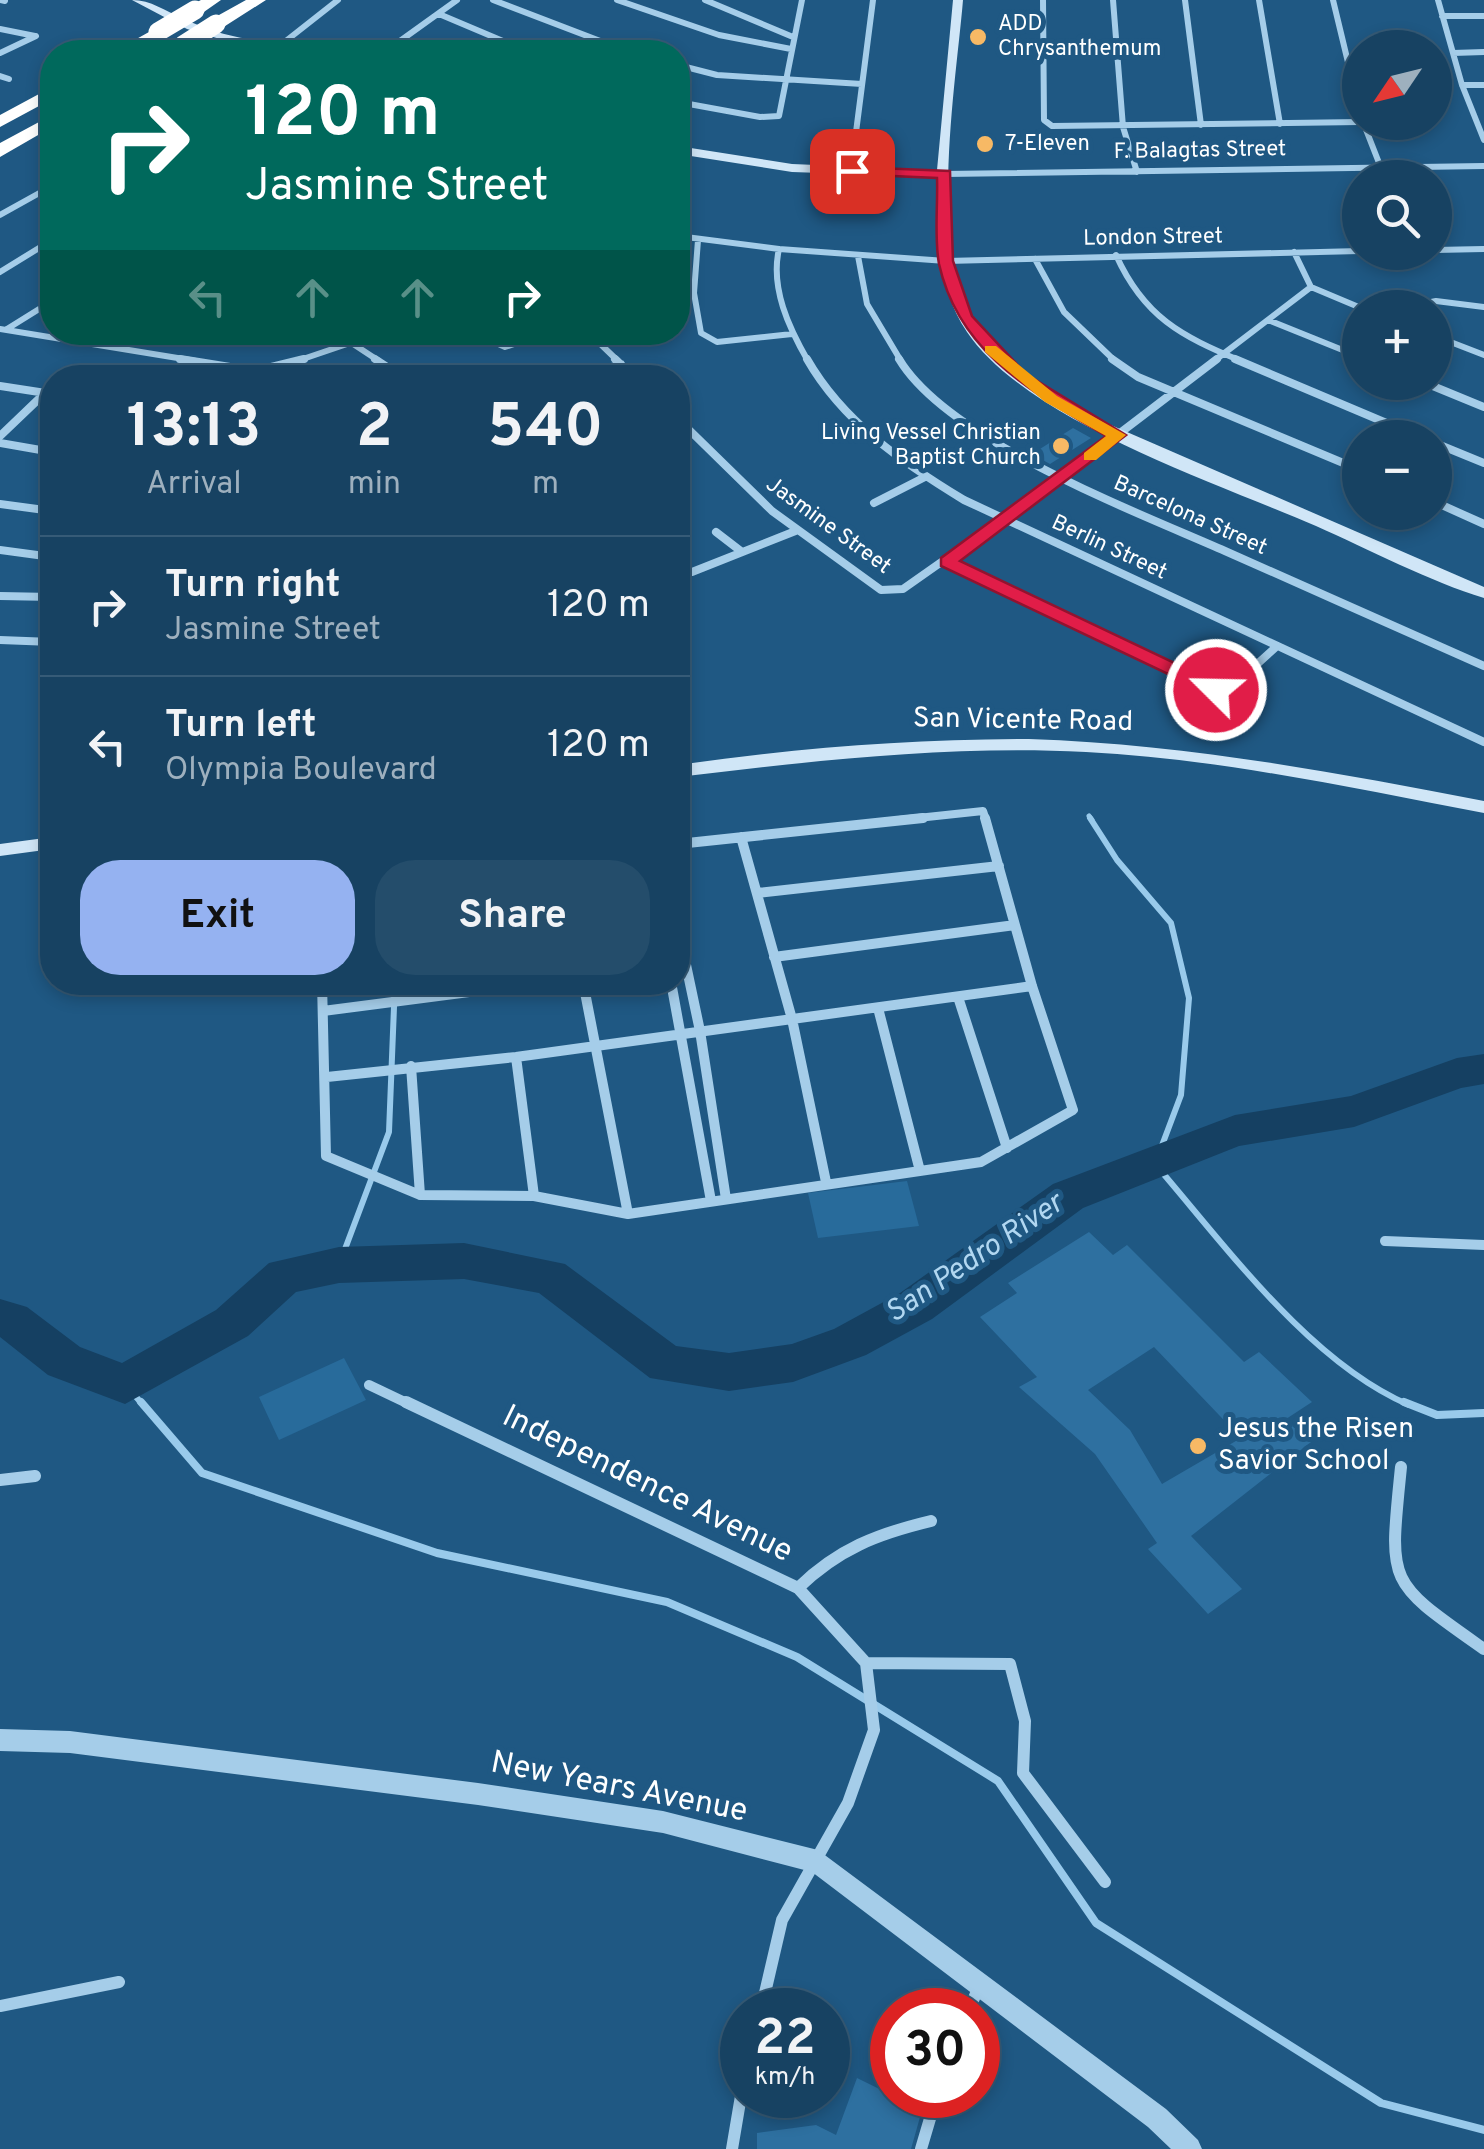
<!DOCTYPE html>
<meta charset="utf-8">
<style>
:root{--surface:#174262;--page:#244d6b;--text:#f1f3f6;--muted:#9eb0be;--line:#365b77;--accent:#95b2f1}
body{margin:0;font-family:Overpass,sans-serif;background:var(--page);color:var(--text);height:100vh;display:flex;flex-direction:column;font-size:38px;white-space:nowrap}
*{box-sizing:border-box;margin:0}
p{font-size:32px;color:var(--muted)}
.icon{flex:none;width:55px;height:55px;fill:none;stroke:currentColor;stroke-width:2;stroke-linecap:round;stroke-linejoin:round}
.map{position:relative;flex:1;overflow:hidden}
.drawer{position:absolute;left:40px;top:365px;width:650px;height:630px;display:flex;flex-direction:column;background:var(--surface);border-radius:40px;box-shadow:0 5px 15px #0003,0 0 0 2px var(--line)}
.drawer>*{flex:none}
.hud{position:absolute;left:40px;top:40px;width:650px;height:305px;border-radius:40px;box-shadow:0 5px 15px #0003,0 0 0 2px var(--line);background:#00695c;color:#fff;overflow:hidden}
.needle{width:65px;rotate:235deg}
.controls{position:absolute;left:1342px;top:30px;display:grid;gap:20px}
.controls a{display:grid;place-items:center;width:110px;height:110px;border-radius:50%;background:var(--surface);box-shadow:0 5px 15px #0003,0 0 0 2px var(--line);font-size:50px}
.speed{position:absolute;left:720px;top:1988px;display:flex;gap:20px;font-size:50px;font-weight:700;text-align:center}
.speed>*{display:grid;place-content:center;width:130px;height:130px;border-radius:50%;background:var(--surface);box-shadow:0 5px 15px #0003,0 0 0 2px var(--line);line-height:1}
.speed small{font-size:25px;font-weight:400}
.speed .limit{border:15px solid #d22;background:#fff;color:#111}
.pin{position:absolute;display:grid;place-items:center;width:85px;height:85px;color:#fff;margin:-42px;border-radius:20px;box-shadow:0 5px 15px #0006}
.me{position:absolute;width:110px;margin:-55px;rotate:293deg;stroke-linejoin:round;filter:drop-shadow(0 0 8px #0008)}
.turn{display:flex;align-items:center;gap:35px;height:210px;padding:0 40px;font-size:45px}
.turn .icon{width:130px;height:130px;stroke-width:2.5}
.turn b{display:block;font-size:70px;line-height:85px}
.lanes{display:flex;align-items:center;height:95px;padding:0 40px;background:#0003;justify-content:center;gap:50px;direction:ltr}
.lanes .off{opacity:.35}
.eta{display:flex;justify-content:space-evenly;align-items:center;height:170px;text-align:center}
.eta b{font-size:60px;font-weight:700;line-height:70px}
.cta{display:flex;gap:20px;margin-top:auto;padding:20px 40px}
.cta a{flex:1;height:115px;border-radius:40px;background:var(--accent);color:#111;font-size:40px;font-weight:700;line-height:115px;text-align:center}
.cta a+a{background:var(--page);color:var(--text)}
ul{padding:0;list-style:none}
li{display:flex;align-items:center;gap:30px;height:140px;padding:0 40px;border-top:2px solid var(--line)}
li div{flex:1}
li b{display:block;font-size:38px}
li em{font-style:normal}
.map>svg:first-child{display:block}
.green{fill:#286b9b}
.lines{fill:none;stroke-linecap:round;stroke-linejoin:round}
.stream-far2{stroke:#99caeb;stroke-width:5}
.stream-far1{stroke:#99caeb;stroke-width:6}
.stream{stroke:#99caeb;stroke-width:8}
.river{fill:#154062;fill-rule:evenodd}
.building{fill:#2e70a0;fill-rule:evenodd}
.minor-far3{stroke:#a5cde9;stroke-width:6}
.minor-far2{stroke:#a5cde9;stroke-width:8}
.minor-far1{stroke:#a5cde9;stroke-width:10}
.minor{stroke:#a5cde9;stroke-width:12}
.tertiary{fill:#a5cde9;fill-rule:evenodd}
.secondary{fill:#d0e6f7;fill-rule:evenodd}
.motorway{fill:#fff;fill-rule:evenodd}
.motorway-bridge{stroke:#fff;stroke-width:19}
.route{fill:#e11d48;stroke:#92132f;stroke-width:2.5}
.slow{fill:#f59e0b}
.poi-dot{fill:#f7b965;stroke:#1f5883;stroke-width:4}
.labels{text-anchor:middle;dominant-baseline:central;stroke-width:10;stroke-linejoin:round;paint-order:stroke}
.far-poi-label{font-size:22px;fill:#fff;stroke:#1f5883;text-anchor:start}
.far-street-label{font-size:22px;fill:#fff;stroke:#1f5883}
.street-label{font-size:28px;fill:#fff;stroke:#1f5883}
.poi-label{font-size:28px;fill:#fff;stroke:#1f5883;text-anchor:start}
.water-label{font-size:30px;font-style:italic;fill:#b1d7f1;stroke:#1f5883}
.near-street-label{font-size:32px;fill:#fff;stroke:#1f5883}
</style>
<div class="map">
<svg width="1484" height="2149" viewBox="0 0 1484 2149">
<rect width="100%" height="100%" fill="#1f5883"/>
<path class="green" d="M 907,1181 L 919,1226 L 818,1238 L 808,1193 Z
M 344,1358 L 366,1400 L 279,1440 L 259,1397 Z"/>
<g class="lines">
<path class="stream-far2" d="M 1089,816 L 1092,820"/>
<path class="stream-far1" d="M 1090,818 L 1117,860 L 1171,923 L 1189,998 L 1181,1095 L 1155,1164 C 1225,1245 1309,1362 1409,1405
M 339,1265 L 389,1132 L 395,982
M 125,1384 L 143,1405"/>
<path class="stream" d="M 141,1402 L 202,1473 L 437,1553 L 667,1602 L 797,1657 L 998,1781 L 1096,1923 L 1381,2103 L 1484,2130
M 1404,1402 L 1437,1415 L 1484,1413"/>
<path class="river" d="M 1484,1054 L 1484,1084 L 1461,1088 L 1354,1127 L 1239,1146 L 1083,1208 L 932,1319 L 866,1355 L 793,1382 L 729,1391 L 650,1378 L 539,1293 L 464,1279 L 339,1283 L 296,1292 L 248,1336 L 125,1404 L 48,1375 L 0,1337 L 0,1299 L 27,1307 L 80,1347 L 122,1363 L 216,1310 L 269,1263 L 339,1247 L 464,1243 L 565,1264 L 676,1346 L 729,1353 L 792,1344 L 834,1329 L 900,1293 L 1053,1184 L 1235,1115 L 1351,1096 L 1457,1058 Z"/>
</g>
<path class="building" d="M 1073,428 L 1091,438 L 1050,464 L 1032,454 Z
M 1089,1232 L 1113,1255 L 1127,1245 L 1244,1362 L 1259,1352 L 1312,1402 L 1286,1419 L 1311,1442 L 1191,1536 L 1242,1589 L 1208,1614 L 1148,1549 L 1157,1543 L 1095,1454 L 1019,1387 L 1037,1377 L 980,1317 L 1017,1293 L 1008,1283 ZM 1154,1347 L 1241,1438 L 1162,1484 L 1130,1430 L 1088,1390 Z
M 857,2078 L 922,2110 L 911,2149 L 757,2149 L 757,2133 L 816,2125 L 836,2135 Z"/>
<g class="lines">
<path class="minor-far3" d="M 0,0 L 5,1
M 493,0 L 629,52
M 617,0 L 719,35 L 791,49
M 705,0 L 793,37
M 1043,0 L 1044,120 L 1052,126 L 1360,122
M 1113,0 L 1123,127 L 1137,172
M 1185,0 L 1201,125
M 1259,0 L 1280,124
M 1333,0 L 1360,112
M 1438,0 L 1462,85 L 1484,140
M 439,14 L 529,52
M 1442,16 L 1484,16
M 0,29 L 35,36
M 282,44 L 338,0
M 386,51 L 457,0
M 0,53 L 36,36
M 1453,53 L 1484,52
M 678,65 L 717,75 L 862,84
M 0,76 L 9,79
M 1462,85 L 1484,85
M 678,102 L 760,117 L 779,116 L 802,0
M 1363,122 L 1381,168
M 851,171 L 873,0
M 945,174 L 1484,166
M 0,215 L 52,186
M 678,236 L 779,249 L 946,261 L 1360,251
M 698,240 L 694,293 L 701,333 L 717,342 L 792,334
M 779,249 C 770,288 789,328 808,361
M 1435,250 L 1484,249
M 1294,252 L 1311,287 L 1361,308
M 1116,255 C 1144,317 1181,336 1241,361
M 858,256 L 867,304 L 901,361
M 1035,259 L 1064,312 L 1115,361
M 0,272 L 52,240
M 1402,308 L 1436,301 L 1484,307
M 1268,320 L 1360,357
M 0,329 L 196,361
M 7,329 L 52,301
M 335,332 L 379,361
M 472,332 L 505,347 L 549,332
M 588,332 L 618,361
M 1435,336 L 1484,355
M 297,361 L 350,343
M 1214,361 L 1311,287"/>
<path class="minor-far2" d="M 180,359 L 255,371 L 304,359
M 375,359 L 404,378
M 615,359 L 635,378
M 807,359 C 843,422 903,463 964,500 L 1484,742
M 899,359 C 948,441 1137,512 1225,551 C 1311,589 1398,628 1484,666
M 1112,359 L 1138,377 L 1360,470
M 1235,359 L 1422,438
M 577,378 L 621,364
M 1423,382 L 1484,407
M 0,386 L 52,394
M 678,419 L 772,511 L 881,590 L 903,589 L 1061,478 L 1217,359
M 0,436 L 45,393
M 0,443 L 52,452
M 1435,443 L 1484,463
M 1435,502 L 1484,524
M 874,503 L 925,477
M 0,504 L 52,511
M 716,532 L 742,552
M 0,550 L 52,557
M 947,562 L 1217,690 L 1235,684 L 1277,646
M 692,572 L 798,530
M 0,596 L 52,597
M 0,640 L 52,642
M 899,820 L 983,811 L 986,820"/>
<path class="minor-far1" d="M 741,837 L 792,1019 L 826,1182
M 678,844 L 923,818
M 757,893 L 999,866
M 678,927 L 700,1031 L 726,1199
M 774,957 L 1015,925
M 322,982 L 326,1156 L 420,1195 L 534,1196 L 628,1214 L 981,1162 L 1073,1110 L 1032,986 L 985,818
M 583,982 L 628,1214
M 671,982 L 711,1201
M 958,997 L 1007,1148
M 878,1008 L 920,1171
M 323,1011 L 546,982
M 516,1057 L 534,1196
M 411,1066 L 420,1195
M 327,1077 L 516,1057 L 1032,986
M 1385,1241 L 1484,1245
M 369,1385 L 411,1405"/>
<path class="minor" d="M 406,1402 L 798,1588 L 866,1663 L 874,1730 L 848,1803 L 782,1920 L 761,2010
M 1401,1467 C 1389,1586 1386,1580 1484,1649
M 0,1480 L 35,1476
M 798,1588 C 838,1549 877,1534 931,1521
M 866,1663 L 1010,1664 L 1025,1721 L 1023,1773 L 1105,1882
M 0,2006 L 119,1982
M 969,2010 L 980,1984
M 732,2149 L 742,2090
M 921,2149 L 937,2095"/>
<path class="tertiary" d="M 0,1729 L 70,1731 L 478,1783 L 663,1811 L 818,1850 L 1166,2109 L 1198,2140 L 1202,2149 L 1171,2149 L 1148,2127 L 812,1872 L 663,1833 L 478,1805 L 70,1753 L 0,1751 Z"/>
<path class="secondary" d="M 132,0 C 151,0 165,11 182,18 C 203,28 226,36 249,39 C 295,44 355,29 396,52 L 233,43 L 187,29 Z
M 953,0 L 963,0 C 956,86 925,262 981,332 C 1012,370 1055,395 1097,419 L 1484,587 L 1484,598 C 1431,582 1368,549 1316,526 C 1217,483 1027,421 967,332 C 937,288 935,229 937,177 L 792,172 L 678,154 L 678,146 L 792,164 L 937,170 Z
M 1029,739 C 1184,744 1333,772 1484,801 L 1484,813 C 1352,788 1221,759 1086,752 C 948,745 814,761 678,777 L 678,765 C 795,748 911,739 1029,739 Z
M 52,837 L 52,849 L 0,856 L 0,844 Z"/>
<path class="motorway" d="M 201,0 L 221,0 L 201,14 L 189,14 L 189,6 Z
M 246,0 L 266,0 L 222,28 L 210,28 L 210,20 Z
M 158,27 L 166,32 L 164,36 L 134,52 L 113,52 Z
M 52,87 L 52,99 L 0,127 L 0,115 Z
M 52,115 L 52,127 L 0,157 L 0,143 Z"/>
<path class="motorway-bridge" d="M 158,32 L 195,10
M 183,45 L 216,24"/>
</g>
<path class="route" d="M 852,167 L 950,171 L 953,261 L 972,316 L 1026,374 L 1126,435 L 960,561 L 1223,686 L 1223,694 L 1210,694 L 941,566 L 941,558 L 1106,436 C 1033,392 959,354 939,264 C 934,237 938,205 937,178 L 847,174 L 847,168 Z"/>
<path class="slow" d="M 985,346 L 996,346 L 1057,396 L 1126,435 L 1096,460 L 1084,460 L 1084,453 L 1106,436 L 1045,402 L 985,352 Z"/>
<g class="poi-dot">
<circle cx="978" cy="37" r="10"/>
<circle cx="985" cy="144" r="10"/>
<circle cx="1061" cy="446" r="10"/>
<circle cx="1198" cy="1446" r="10"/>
</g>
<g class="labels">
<g class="far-poi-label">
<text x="998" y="24">ADD<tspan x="998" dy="25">Chrysanthemum</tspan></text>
<text x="1005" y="144">7-Eleven</text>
<text x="1041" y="433" text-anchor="end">Living Vessel Christian<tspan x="1041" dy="25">Baptist Church</tspan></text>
</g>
<g class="far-street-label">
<text transform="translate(1200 151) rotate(-1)">F. Balagtas Street</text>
<text transform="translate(1153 238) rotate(-1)">London Street</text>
<text transform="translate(1190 516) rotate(24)">Barcelona Street</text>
<text transform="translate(828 526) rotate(36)">Jasmine Street</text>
<text transform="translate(1109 548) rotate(25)">Berlin Street</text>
</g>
<g class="street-label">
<text transform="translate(1023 721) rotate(1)">San Vicente Road</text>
</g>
<g class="poi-label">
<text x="1218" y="1430">Jesus the Risen<tspan x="1218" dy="32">Savior School</tspan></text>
</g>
<g class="water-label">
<text transform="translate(975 1259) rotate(-34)">San Pedro River</text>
</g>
<g class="near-street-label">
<text transform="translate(647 1485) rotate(26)">Independence Avenue</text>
<text transform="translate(619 1788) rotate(11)">New Years Avenue</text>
</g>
</g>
</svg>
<div class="controls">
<a><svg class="needle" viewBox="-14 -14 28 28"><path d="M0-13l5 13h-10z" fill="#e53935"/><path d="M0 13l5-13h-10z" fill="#9eb0be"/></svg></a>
<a><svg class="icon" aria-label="search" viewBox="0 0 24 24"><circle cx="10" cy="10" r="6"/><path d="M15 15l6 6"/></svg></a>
<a>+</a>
<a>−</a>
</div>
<div class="speed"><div>22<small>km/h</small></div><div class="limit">30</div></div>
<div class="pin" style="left:852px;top:171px;background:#d93025"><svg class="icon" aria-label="arrive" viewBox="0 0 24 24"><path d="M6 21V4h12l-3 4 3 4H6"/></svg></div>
<svg class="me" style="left:1216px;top:690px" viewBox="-20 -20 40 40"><circle r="17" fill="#e11d48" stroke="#fff" stroke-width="3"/><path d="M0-11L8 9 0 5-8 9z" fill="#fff"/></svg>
<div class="hud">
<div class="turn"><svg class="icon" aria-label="right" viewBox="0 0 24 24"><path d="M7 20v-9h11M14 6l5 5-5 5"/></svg><div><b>120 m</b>Jasmine Street</div></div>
<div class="lanes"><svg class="icon off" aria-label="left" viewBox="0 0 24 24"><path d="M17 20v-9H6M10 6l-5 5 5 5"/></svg><svg class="icon off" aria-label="ahead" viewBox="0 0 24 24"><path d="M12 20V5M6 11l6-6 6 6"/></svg><svg class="icon off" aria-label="ahead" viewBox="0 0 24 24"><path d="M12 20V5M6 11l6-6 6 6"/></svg><svg class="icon" aria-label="right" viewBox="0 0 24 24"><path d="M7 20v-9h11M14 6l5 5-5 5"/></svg></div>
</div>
<section class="drawer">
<div class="eta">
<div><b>13:13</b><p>Arrival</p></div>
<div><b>2</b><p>min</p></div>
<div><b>540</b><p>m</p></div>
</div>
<ul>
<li><svg class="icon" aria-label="right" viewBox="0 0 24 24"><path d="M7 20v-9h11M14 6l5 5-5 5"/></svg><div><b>Turn right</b><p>Jasmine Street</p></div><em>120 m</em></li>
<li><svg class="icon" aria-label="left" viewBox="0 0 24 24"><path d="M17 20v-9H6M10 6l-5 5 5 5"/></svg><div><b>Turn left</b><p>Olympia Boulevard</p></div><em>120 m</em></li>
</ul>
<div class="cta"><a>Exit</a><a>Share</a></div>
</section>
</div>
